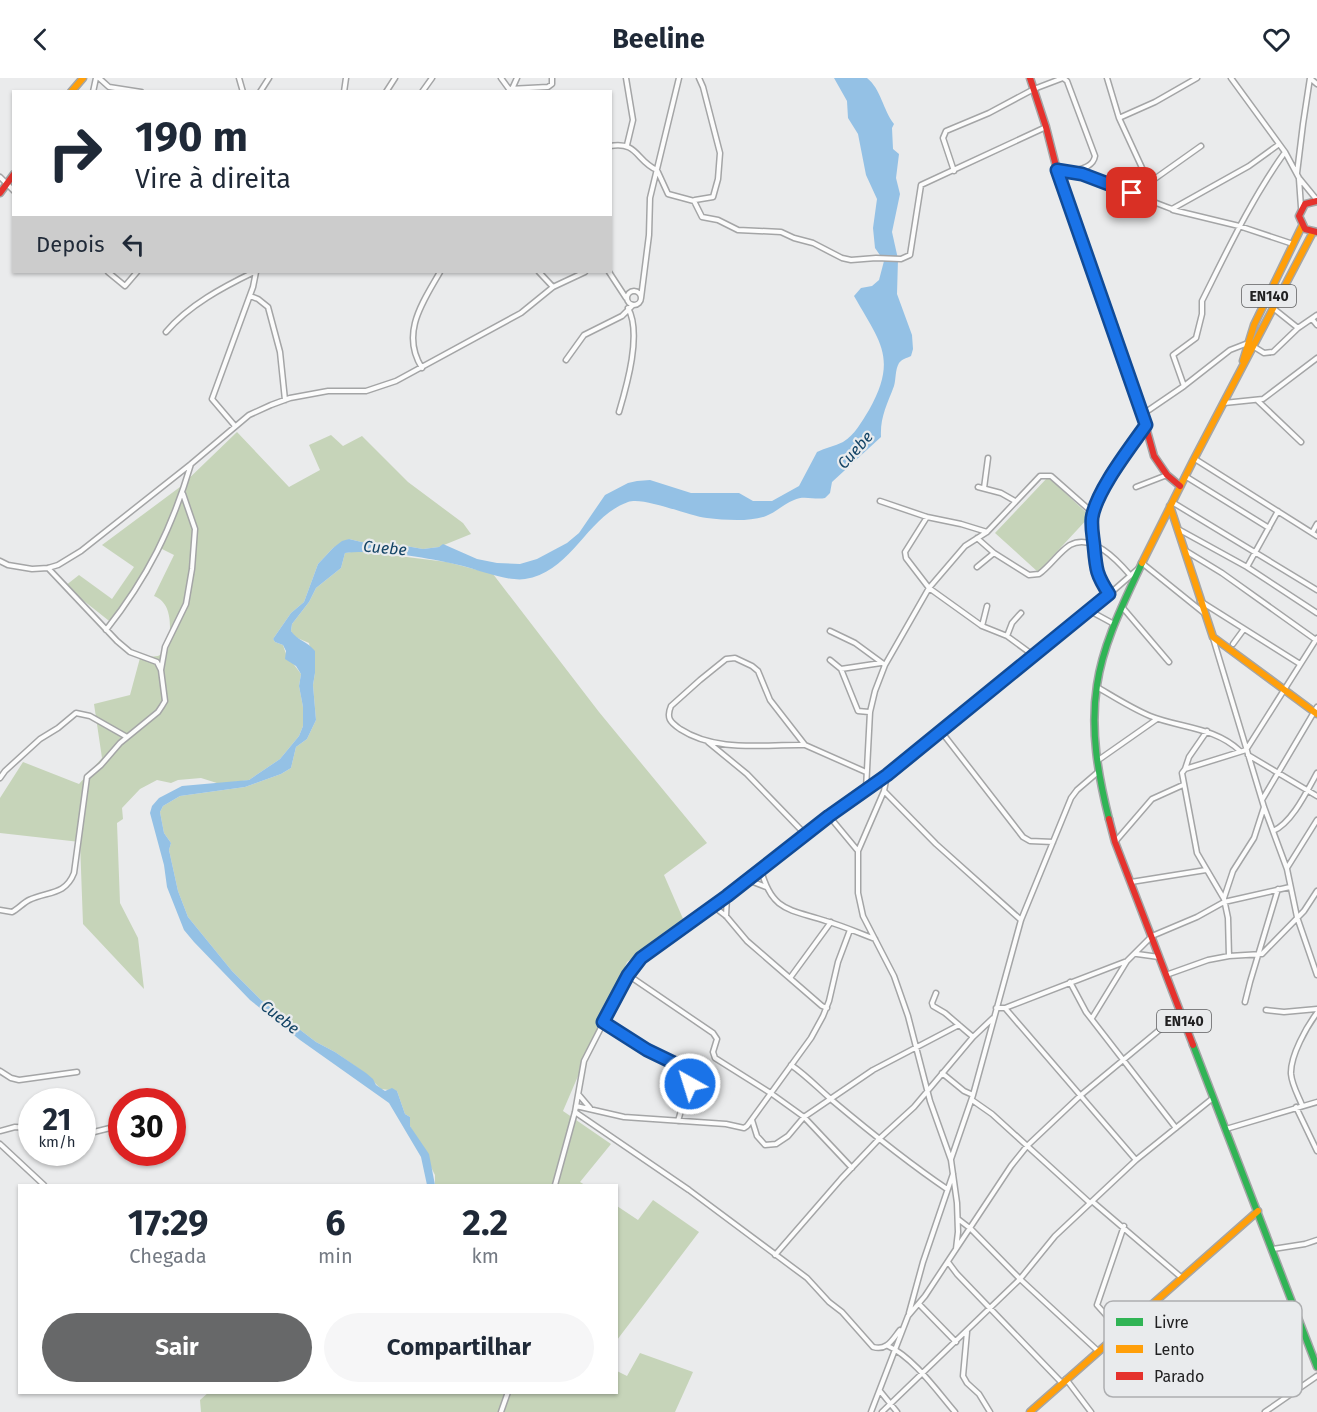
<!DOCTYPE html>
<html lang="pt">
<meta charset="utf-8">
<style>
:root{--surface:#fff;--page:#f6f6f7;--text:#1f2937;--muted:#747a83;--accent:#676869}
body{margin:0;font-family:"Fira Sans",sans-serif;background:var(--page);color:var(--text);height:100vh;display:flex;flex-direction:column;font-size:22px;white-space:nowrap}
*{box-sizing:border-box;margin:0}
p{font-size:20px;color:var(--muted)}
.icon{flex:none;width:33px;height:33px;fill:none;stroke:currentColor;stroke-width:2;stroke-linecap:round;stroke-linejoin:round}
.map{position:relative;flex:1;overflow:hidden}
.panel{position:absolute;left:18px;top:1106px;width:600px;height:210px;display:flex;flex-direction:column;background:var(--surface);border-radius:0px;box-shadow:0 2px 4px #0004}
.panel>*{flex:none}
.hud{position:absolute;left:12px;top:12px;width:600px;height:183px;border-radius:0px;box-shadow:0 2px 4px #0004;background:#fff;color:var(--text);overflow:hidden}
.speed{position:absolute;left:18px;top:1010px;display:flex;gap:12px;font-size:30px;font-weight:700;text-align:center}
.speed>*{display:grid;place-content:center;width:78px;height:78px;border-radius:50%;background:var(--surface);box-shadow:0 2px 4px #0004;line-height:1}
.speed small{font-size:15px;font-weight:400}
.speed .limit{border:9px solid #d22;background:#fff;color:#111}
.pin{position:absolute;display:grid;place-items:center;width:51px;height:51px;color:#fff;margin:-26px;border-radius:12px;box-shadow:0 3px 9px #0006}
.me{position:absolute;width:66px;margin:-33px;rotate:321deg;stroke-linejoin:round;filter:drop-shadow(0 0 4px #0008)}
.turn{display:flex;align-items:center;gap:21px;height:126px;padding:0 24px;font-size:27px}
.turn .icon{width:78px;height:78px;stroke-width:2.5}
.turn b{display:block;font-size:42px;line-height:51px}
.then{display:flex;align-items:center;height:57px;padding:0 24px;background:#0003;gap:12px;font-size:22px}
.eta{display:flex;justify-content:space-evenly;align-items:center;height:102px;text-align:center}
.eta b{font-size:36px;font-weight:700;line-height:42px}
.primary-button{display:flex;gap:12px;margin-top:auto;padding:12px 24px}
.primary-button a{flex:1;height:69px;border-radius:36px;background:var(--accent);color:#fff;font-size:24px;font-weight:700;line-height:69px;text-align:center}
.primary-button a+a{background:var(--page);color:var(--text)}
header{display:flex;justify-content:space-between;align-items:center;height:78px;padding:0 24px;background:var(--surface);font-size:27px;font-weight:700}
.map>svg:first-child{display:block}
.green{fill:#c6d4b9}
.water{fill:#94c1e5}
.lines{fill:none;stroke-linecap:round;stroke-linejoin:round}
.street-casing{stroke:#a4a5a6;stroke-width:7}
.fast-casing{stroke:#a4a5a6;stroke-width:9}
.slow-casing{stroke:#a4a5a6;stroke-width:9}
.jam-casing{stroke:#a4a5a6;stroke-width:9}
.street{stroke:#fcfcfc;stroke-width:4}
.fast{stroke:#30b455;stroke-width:6}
.slow{stroke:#ff9f0a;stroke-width:6}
.jam{stroke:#e5322d;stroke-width:6}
.route-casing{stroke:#114b97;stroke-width:15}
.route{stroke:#1a73e8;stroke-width:10}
.labels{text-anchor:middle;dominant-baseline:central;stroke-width:4.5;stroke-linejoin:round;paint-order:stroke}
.shield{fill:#e9ebed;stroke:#5d5e5f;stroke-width:1.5}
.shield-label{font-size:14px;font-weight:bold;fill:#212122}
.water-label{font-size:16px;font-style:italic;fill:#124365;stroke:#e9ebed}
.key{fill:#e9ebed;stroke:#adaeb0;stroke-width:1.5}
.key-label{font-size:16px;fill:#212122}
</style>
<header><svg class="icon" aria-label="back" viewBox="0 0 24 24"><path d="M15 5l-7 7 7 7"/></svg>Beeline<svg class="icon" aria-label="heart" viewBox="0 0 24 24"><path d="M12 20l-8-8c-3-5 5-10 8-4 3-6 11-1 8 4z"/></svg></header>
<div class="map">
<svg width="1317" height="1334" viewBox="0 0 1317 1334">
<rect width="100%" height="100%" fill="#eaebec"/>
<path class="green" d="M 237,354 L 289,409 L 320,392 L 309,367 L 331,357 L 343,368 L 362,358 L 408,404 L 463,445 L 471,456 L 439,469 L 423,471 L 400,467 L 374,467 L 349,461 L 333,470 L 318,486 L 304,524 L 291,535 L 273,561 L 275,564 L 283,567 L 286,576 L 301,596 L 299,608 L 303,629 L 303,648 L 299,658 L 280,681 L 249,702 L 220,706 L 201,700 L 178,702 L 171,705 L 157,702 L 140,711 L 122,730 L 123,741 L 117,745 L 120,825 L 138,860 L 144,911 L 83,846 L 80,764 L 0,755 L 0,720 L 23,684 L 79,706 L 102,680 L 94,626 L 130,617 L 140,580 L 158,578 L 168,572 C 170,555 175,526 154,518 L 174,477 L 158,469 L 113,546 L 65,508 L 79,497 L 112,521 L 134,489 L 102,467 L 180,409 Z
M 1048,399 L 1090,438 L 1038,494 L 995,455 Z
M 358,473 L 447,484 L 493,496 L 599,634 L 707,765 L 664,797 L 684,843 L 627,884 L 563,1033 L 611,1066 L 580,1104 L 585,1107 L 435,1107 L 435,1097 L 410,1048 L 410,1039 L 405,1036 L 397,1013 L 381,1011 L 365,995 L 335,974 L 316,964 L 261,922 L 232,893 L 188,839 L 178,813 L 169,772 L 171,765 L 164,755 L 160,734 L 163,728 L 180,718 L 245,709 L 281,696 L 291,690 L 296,669 L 307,661 L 316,642 L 313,607 L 315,595 L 309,565 L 295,559 L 291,553 L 292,546 L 309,524 L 316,510 L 341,490 L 345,475 Z
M 653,1122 L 699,1154 L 617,1262 L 617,1128 L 638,1142 Z
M 640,1275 L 693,1294 L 675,1334 L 201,1334 L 200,1322 L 209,1314 L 616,1314 L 617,1293 L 627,1298 Z"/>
<path class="water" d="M 834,0 L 867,0 C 881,11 883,32 894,46 L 892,50 L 893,71 L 899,76 L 896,100 L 900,116 L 892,154 L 898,181 L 897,216 L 912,257 L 913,271 L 911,278 C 907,280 902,281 899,285 C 895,292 896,301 894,308 C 887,327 880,339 881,359 L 832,404 L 830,415 L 825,420 C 815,422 803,417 794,422 C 784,426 776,434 766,438 C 749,444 725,442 707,440 C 688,438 643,418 628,424 C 586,439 572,494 525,501 C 510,504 478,492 463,488 C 431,480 377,471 345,475 L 341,490 L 316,510 L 309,524 L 292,546 L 291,553 C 297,562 308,564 315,573 L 315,595 L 313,607 L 316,642 L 307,661 L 296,669 L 291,690 L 281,696 L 245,709 L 180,718 L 163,728 L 160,734 L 164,755 L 171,765 L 169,772 L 178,813 L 188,839 L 232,893 L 261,922 L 316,964 L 335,974 L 366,995 L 373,1001 L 376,1007 L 385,1013 L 392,1010 L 397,1013 L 405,1036 L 410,1039 L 410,1048 L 429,1076 L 435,1107 L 427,1107 L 421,1079 L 389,1025 L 300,962 L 250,922 L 194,864 L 184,852 L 167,809 L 164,787 L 150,735 L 152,728 L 159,720 L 182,708 L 249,702 L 280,681 L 299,658 L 303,648 L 303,629 L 299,608 L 301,596 L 296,588 L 285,581 L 286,573 L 283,567 L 275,564 L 273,561 L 291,535 L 304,524 L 318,486 L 333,470 L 342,463 L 349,461 L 374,467 L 400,467 L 423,471 L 439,469 L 443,466 L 477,481 L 497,485 L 520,486 L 537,481 L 567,465 L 579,455 L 605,417 L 628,405 L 637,403 L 650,402 L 691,415 L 739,415 L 753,423 L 772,423 L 799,408 L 817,374 C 825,370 835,368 843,364 C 855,357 862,343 869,332 C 898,280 880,264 854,218 L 861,210 L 872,208 L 879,202 L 884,183 L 875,170 L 873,150 L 877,121 L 866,97 L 858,56 L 848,40 L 847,23 Z"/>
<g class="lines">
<defs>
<path id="street" d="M 99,0 L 109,9 L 141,14
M 239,0 L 243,14
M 501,0 L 509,11
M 626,0 L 633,42 L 627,67
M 1107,0 L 1119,40 L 1143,92 L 1146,122
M 1231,0 L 1285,74 L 1299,100 L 1317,122
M 1311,1 L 1317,6
M 509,11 L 548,9 L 552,6 L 552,0
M 512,11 L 517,0
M 93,14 L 96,0
M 260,14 L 269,0
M 344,14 L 346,0
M 386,14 L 395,0
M 422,14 L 432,0
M 1119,40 L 1155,24 L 1197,0
M 610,68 C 638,63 636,83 657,92 L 668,116 L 694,123 L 702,139 L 718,142 L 738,152 L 781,154 L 794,160 L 813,165 L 842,180 L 851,182 L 876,180 L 901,181 L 910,177 L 921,107 L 1046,49
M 1057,92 C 1098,98 1133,117 1172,131 L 1249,88 L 1278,67
M 954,93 L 943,60 L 946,53 L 989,35 L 1034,11 L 1063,0 L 1067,3 L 1095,78 C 1093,90 1079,91 1070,94
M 1297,95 L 1303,46 L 1310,0
M 0,99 L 14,113
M 1299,101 L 1301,129
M 1146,107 L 1201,68
M 695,122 L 713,119 L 718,101 L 720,75 L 703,9 L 699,0
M 1173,132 L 1239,148 L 1293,166
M 108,194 L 125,208 L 137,194
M 539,194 L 553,209
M 609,194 L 626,220
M627 220a7 7 0 1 1 14 0a7 7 0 1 1-14 0Z
M 250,218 L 258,221 L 268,229 L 280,274 L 285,322
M 641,220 L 649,157 L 650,120 L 679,0
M 1273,230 L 1298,250
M 1312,241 L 1317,247
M 166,254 C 189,227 223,209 254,194
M 566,282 L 584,257 L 622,238 L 633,227
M 422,290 C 400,255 423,224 440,194
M 1184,308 L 1173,277 L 1196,260 L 1202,236 L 1202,223 C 1228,171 1252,120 1285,74
M 1258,323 L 1301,364
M 1224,325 L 1263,321 L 1317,280
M 619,334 C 627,307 642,255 628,230
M 1143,336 L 1184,308 L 1230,272 L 1248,265 L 1264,275 L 1273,274 L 1298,250 L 1317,237
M 235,348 L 212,321 L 253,209 L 256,194
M 1195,381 L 1317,458
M 1185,398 L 1269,450
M 978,409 L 1001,415 L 1015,423
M 1136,409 L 1167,397
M 984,410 L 988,380
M 1172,424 L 1317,512
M 927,439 L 905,474 L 906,480 L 929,510 L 982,548 L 1007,558 L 1033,577
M 1178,451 L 1247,489 L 1317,535
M 987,454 L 1040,398 L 1051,398 L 1093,435
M 1312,455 L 1317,446
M 977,460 L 994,475
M 1186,473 L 1222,495 L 1316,562
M 0,483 L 8,487 L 32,491 L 48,490 L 58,487 L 81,473 L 191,386 L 249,337 L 271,327 L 290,320 L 328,313 L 366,313 L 396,303 L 521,235 L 553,209 L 585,194
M 1142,485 L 1204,535
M 977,489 L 994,475 L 1029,497 L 1039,496 C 1050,488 1059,474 1070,467 C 1092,455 1117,482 1130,497
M 1247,489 L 1278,433
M 1109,516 C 1097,498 1096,490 1094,468 C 1093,459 1091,450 1092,441 C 1096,413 1130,371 1146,348
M 1200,523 L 1300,586
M 1123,530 L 1169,584
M 1090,533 L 1114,546
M 982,548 L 987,528
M 106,552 C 148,499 172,450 191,386
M 830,553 L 855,565 L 885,587
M 1007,558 L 1012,545 L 1021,535
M 1213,560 L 1264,729 L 1287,791 L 1297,839 L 1317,897
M 1233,566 L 1244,551
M 830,582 L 841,591 L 858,633 L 869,634
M 841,591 L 881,585
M 161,592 L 165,569 L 186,526 L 192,491 L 195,451 L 183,416
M 1097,609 C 1114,619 1131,630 1150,638 C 1180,650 1215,649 1240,673
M 940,652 L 1023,759 L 1030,763 L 1053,764
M 708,664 L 747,696 L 805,756
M 805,667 C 763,666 717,675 680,651 C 670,644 666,640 671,628 L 700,602 L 726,581 L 735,580 L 752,588 L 758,593 L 770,622 L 805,667 L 866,694
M 1248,677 L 1317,718
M 1097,683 L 1157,641
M 1185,691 L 1189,679 L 1207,653
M 0,700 L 5,693 L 40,661 L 58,650 L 76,635 L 90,638 L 127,659
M 866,711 L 870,634 L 875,613 L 885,587 L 929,510 L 965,468 L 987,454 L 961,446 L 927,439 L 880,423
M 884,713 L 936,766 L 1021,842
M 1262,722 L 1317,629
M 829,738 L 858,773
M 1273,753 C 1292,745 1307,713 1317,695
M 1115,764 L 1152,721 L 1183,707
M 1287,790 L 1317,742
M 761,792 C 772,834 790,831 826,843 C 843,848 859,855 875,861
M 748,802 L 766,809
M 1131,804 L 1206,792
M 1224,820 L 1233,793 L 1254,760 L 1264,729
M 713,828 L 726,838 L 747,863 L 822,928 L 827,930
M 0,832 L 12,834 C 18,831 23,825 29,822 C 47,813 65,818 74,795 L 87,699 L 101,687 L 120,665 L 158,634 L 162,628 L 165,623 L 161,592 L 157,584 L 130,574 L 117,563 L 48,490
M 726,838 L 727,818
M 1137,876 L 1159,879
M 1229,878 L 1228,840 L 1224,821 L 1197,775 L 1182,695 L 1185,691 L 1246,672 L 1317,560
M 628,897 L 713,955 L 717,961 L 713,974 L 715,980 L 772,1016 L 804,1039 L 852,1090
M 1166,897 L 1208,882 L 1229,878 L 1262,876 L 1304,833 L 1317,813
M 790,900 L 831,844
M 1070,904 L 1086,934 L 1176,1050
M 936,915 L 932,925 L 933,928 L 945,935 L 973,959
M 1245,924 L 1250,904 L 1278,811
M 996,930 L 1005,930 L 1127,883 L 1152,858 L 1197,839 L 1224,824 L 1290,809
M 1005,930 L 1136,1082
M 1266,932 L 1284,934 L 1317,931
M 1092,940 L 1127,883
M 603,944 L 647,972 L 677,986 L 690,1002 L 678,1043
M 791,987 C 807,998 819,1011 833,1023 C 870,1054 907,1084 947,1111
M 0,993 L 11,1000 L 19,1002 L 77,994
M 942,995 L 964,1013 L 973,1017
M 579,1017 L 590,1030
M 972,1022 L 992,1036 L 1090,1125
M 1302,1027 C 1298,1017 1292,1007 1291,996 C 1290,978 1307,948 1317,935
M 576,1028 L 624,1039 L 726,1046 L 744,1050 L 747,1048 L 811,960 L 823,938 L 829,923 L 838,884 L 850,852
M 1296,1029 L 1317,1073
M 575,1034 L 689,1112 L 807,1200 L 829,1224 L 842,1234 L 873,1269 C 887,1273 892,1262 900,1252
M 752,1042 L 757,1058 L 765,1067 L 776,1066 L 788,1058 L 804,1039 L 873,992 L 959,947
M 1226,1051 L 1317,1024
M 0,1053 L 15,1049 L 32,1050
M 82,1057 L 122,1047
M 0,1066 L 44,1107
M 951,1081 L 973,1017 L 1021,842 L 1071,720 L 1077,712 L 1098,694
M 555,1107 L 575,1034 L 584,983 L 632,889 L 641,881 L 761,792 L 829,738 L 887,697 L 1074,547 L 1138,491
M 1093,1124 L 1182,1200
M 958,1141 L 971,1151 L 1020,1201 L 1098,1273
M 956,1171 L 1011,1088 L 1027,1068 L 1081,1017 L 1181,934
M 1273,1171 L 1305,1166 L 1317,1162
M 775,1177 L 841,1101 L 879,1061 L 914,1029 L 973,959 L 993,940
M 948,1184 L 957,1196 L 1062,1305
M 919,1226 L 956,1264
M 909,1235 L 923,1184 L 953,1096
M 967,1254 L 963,1298 L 967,1305 L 979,1316 L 990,1334
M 1121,1254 L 1097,1227 L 1124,1148
M 888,1268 C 913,1279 937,1313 955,1334
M 1066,1301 L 1091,1334
M 880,1313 L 897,1334
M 501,1334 L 508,1314
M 871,1334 L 908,1238 L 925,1218 L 956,1171 L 958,1154 L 957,1125 L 951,1082 L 930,1023 L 908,938 L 894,898 L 863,838 L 858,815 L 858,773 L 884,713 L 887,697
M 882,1334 L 1020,1201 L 1055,1158 L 1136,1082 L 1213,1020
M 1265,1334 L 1317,1298"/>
<path id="fast" d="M 1109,741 C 1098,697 1090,652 1097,607 C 1103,565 1124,524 1142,485
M 1193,967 L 1317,1289"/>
<path id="slow" d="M 71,14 L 83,0
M 1243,283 L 1254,247 L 1302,148
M 1170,428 L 1213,559 L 1317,636
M 1142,485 L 1193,383 L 1313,154
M 1030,1334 L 1258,1133"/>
<path id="jam" d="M 1030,0 L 1046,49 L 1057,92 L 1137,317 L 1154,378 L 1167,397 L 1180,408
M 0,115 L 14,96
M 1317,123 L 1305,126 L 1299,138 L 1305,151 L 1317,154
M 1109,741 L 1115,764 L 1193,967"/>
</defs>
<use href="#street" class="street-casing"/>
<use href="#fast" class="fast-casing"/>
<use href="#slow" class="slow-casing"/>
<use href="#jam" class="jam-casing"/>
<use href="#street" class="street"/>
<use href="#fast" class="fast"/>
<use href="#slow" class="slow"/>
<use href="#jam" class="jam"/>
</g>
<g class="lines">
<defs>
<path id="route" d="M 690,1006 L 690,1002 L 676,986 L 647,972 L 603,944 L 628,897 L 641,880 L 727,818 L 829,738 L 887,697 L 1109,516 C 1096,496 1096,491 1094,468 C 1093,458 1091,450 1092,440 C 1096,413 1130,370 1146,347 L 1057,92 L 1082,96 L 1132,115"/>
</defs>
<use href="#route" class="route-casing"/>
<use href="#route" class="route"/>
</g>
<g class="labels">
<g class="shield">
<rect x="1242" y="207" width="54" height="22" rx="4.5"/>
<rect x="1157" y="932" width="54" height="22" rx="4.5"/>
</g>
<g class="shield-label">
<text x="1269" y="218">EN140</text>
<text x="1184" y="943">EN140</text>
</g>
<g class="water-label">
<text transform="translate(855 372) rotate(-48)">Cuebe</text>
<text transform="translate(385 470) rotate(5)">Cuebe</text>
<text transform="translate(280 939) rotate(38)">Cuebe</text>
</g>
</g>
<rect x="1104" y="1223" width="198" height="96" rx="9" class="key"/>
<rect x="1116" y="1240" width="27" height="8" fill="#30b455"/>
<rect x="1116" y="1267" width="27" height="8" fill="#ff9f0a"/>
<rect x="1116" y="1294" width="27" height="8" fill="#e5322d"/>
<g class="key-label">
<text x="1154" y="1250">Livre</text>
<text x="1154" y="1277">Lento</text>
<text x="1154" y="1304">Parado</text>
</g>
</svg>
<div class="speed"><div>21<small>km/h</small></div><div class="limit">30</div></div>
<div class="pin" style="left:1132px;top:115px;background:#d93025"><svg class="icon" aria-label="arrive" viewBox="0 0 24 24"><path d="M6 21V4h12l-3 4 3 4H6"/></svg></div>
<svg class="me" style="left:690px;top:1006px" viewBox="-20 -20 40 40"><circle r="17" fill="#1a73e8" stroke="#fff" stroke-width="3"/><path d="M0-11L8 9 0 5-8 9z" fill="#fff"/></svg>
<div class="hud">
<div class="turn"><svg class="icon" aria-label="right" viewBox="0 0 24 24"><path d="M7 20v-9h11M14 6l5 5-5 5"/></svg><div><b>190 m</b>Vire à direita</div></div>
<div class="then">Depois<svg class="icon" aria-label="left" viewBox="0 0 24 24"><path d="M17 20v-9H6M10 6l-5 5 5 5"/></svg></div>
</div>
<section class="panel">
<div class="eta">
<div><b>17:29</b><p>Chegada</p></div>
<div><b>6</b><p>min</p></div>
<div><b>2.2</b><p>km</p></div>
</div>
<div class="primary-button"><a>Sair</a><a>Compartilhar</a></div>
</section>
</div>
